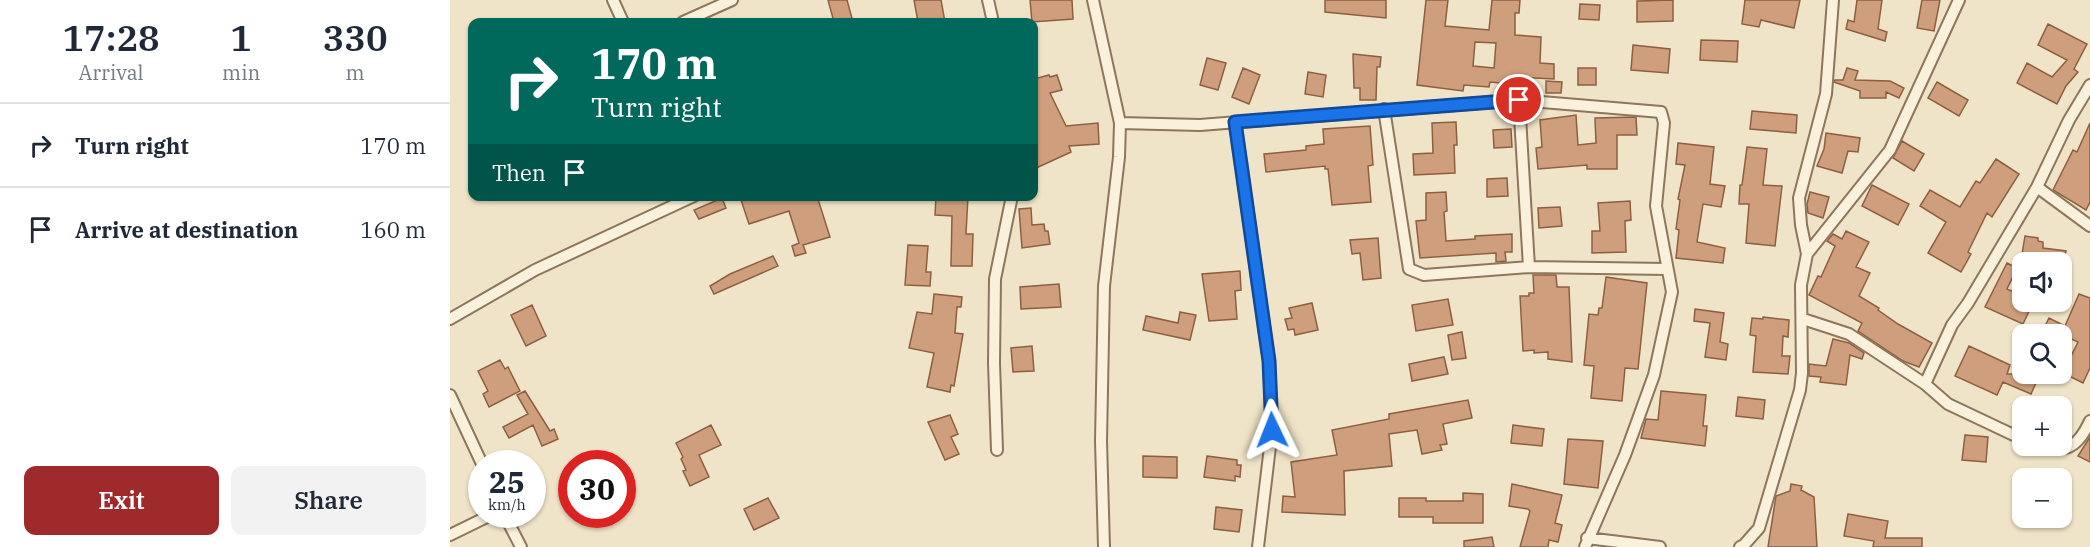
<!DOCTYPE html>
<meta charset="utf-8">
<style>
:root{--surface:#fff;--page:#f2f2f3;--text:#1f2937;--muted:#747a83;--line:#e0e1e3;--accent:#9e2a2b}
body{margin:0;font-family:"IBM Plex Serif",serif;background:var(--page);color:var(--text);height:100vh;display:flex;flex-direction:column;font-size:22px;white-space:nowrap}
*{box-sizing:border-box;margin:0}
p{font-size:20px;color:var(--muted)}
.icon{flex:none;width:33px;height:33px;fill:none;stroke:currentColor;stroke-width:2;stroke-linecap:round;stroke-linejoin:round}
.map{position:relative;flex:1;overflow:hidden}
.sheet{display:flex;flex-direction:column;background:var(--surface);width:450px}
.sheet>*{flex:none}
.banner{position:absolute;left:18px;top:18px;width:570px;height:183px;border-radius:12px;box-shadow:0 2px 4px #0004;background:#00695c;color:#fff;overflow:hidden}
.controls{position:absolute;left:1562px;top:252px;display:grid;gap:12px}
.controls a{display:grid;place-items:center;width:60px;height:60px;border-radius:12px;background:var(--surface);box-shadow:0 2px 4px #0004;font-size:30px}
.speed{position:absolute;left:18px;top:450px;display:flex;gap:12px;font-size:30px;font-weight:700;text-align:center}
.speed>*{display:grid;place-content:center;width:78px;height:78px;border-radius:50%;background:var(--surface);box-shadow:0 2px 4px #0004;line-height:1}
.speed small{font-size:15px;font-weight:400}
.speed .limit{border:9px solid #d22;background:#fff;color:#111}
.pin{position:absolute;display:grid;place-items:center;width:51px;height:51px;color:#fff;margin:-26px;border:3px solid #fff;border-radius:50%;box-shadow:0 2px 6px #0007}
.me{position:absolute;width:66px;margin:-33px;rotate:358deg;stroke-linejoin:round;filter:drop-shadow(0 0 4px #0008)}
.turn{display:flex;align-items:center;gap:21px;height:126px;padding:0 24px;font-size:27px}
.turn .icon{width:78px;height:78px;stroke-width:2.5}
.turn b{display:block;font-size:42px;line-height:51px}
.then{display:flex;align-items:center;height:57px;padding:0 24px;background:#0003;gap:12px;font-size:22px}
.eta{display:flex;justify-content:space-evenly;align-items:center;height:102px;text-align:center}
.eta b{font-size:36px;font-weight:600;line-height:42px}
.button{display:flex;gap:12px;margin-top:auto;padding:12px 24px}
.button a{flex:1;height:69px;border-radius:12px;background:var(--accent);color:#fff;font-size:24px;font-weight:600;line-height:69px;text-align:center}
.button a+a{background:var(--page);color:var(--text)}
ul{padding:0;list-style:none}
li{display:flex;align-items:center;gap:18px;height:84px;padding:0 24px;border-top:2px solid var(--line)}
li div{flex:1}
li b{display:block;font-size:22px}
li em{font-style:normal}
main{display:flex;flex:1;min-height:0}
.map>svg:first-child{display:block}
.building{fill:#cf9f7d;stroke:#8d5f41;stroke-width:1.5;fill-rule:evenodd}
.lines{fill:none;stroke-linecap:round;stroke-linejoin:round}
.minor-casing{stroke:#8d765c;stroke-width:14}
.minor{stroke:#faf1dc;stroke-width:10}
.route-casing{stroke:#114b97;stroke-width:15}
.route{stroke:#1a73e8;stroke-width:10}
</style>
<main>
<section class="sheet">
<div class="eta">
<div><b>17:28</b><p>Arrival</p></div>
<div><b>1</b><p>min</p></div>
<div><b>330</b><p>m</p></div>
</div>
<ul>
<li><svg class="icon" aria-label="right" viewBox="0 0 24 24"><path d="M7 20v-9h11M14 6l5 5-5 5"/></svg><div><b>Turn right</b></div><em>170 m</em></li>
<li><svg class="icon" aria-label="arrive" viewBox="0 0 24 24"><path d="M6 21V4h12l-3 4 3 4H6"/></svg><div><b>Arrive at destination</b></div><em>160 m</em></li>
</ul>
<div class="button"><a>Exit</a><a>Share</a></div>
</section>
<div class="map">
<svg width="1640" height="547" viewBox="0 0 1640 547">
<rect width="100%" height="100%" fill="#f0e4c8"/>
<path class="building" d="M 378,0 L 397,0 L 403,22 L 384,22 Z
M 464,0 L 491,0 L 495,22 L 468,22 Z
M 580,0 L 622,0 L 623,19 L 582,22 Z
M 875,0 L 936,0 L 936,18 L 875,12 Z
M 976,0 L 998,0 L 995,26 L 1039,30 L 1042,0 L 1070,0 L 1069,13 L 1065,13 L 1065,35 L 1091,37 L 1090,63 L 1104,64 L 1104,79 L 1062,77 L 1061,84 L 1040,82 L 1039,87 L 1014,85 L 1013,91 L 967,85 ZM 1025,42 L 1046,43 L 1044,68 L 1023,66 Z
M 1223,0 L 1223,21 L 1187,22 L 1187,1 Z
M 1295,0 L 1350,0 L 1344,28 L 1311,20 L 1309,27 L 1292,24 Z
M 1407,0 L 1432,0 L 1428,29 L 1437,32 L 1435,41 L 1396,29 L 1398,20 L 1404,22 Z
M 1472,0 L 1490,0 L 1484,31 L 1467,28 Z
M 1130,4 L 1150,5 L 1149,20 L 1129,19 Z
M 1598,24 L 1637,44 L 1624,69 L 1628,72 L 1616,86 L 1607,104 L 1567,83 L 1577,63 L 1602,77 L 1617,60 L 1588,45 Z
M 1251,40 L 1288,41 L 1287,62 L 1250,60 Z
M 1183,45 L 1220,49 L 1218,73 L 1181,70 Z
M 903,54 L 931,57 L 930,67 L 927,67 L 926,100 L 910,100 L 910,88 L 904,88 Z
M 757,58 L 776,63 L 768,90 L 750,85 Z
M 793,68 L 810,75 L 799,104 L 782,97 Z
M 1128,68 L 1146,68 L 1146,85 L 1128,85 Z
M 1397,68 L 1408,71 L 1405,80 L 1440,81 L 1454,88 L 1449,98 L 1436,92 L 1436,98 L 1410,98 L 1410,91 L 1384,82 L 1385,80 L 1393,80 Z
M 858,72 L 876,75 L 873,97 L 855,94 Z
M 599,75 L 600,77 L 607,75 L 612,90 L 600,93 L 616,126 L 648,123 L 649,144 L 619,146 L 621,152 L 584,169 L 584,79 Z
M 1096,81 L 1112,82 L 1111,93 L 1096,93 Z
M 1487,82 L 1518,100 L 1509,116 L 1478,98 Z
M 1302,111 L 1347,115 L 1346,133 L 1300,129 Z
M 1126,115 L 1128,145 L 1146,143 L 1145,118 L 1186,117 L 1187,135 L 1167,135 L 1167,169 L 1137,169 L 1137,165 L 1088,169 L 1086,148 L 1092,147 L 1090,120 Z
M 1006,122 L 1007,145 L 1004,145 L 1005,173 L 964,175 L 963,154 L 983,153 L 982,123 Z
M 1640,123 L 1640,202 L 1636,210 L 1603,190 L 1623,150 L 1627,152 Z
M 920,126 L 923,165 L 918,166 L 921,202 L 882,205 L 878,169 L 875,169 L 875,166 L 816,172 L 814,154 L 856,150 L 856,146 L 874,144 L 873,129 Z
M 1061,129 L 1062,147 L 1044,148 L 1043,130 Z
M 1376,133 L 1410,138 L 1408,152 L 1398,151 L 1392,173 L 1367,166 L 1374,149 Z
M 1452,141 L 1474,154 L 1464,171 L 1443,158 Z
M 1228,143 L 1264,147 L 1260,184 L 1275,186 L 1271,207 L 1253,204 L 1247,242 L 1275,248 L 1273,263 L 1226,258 L 1229,230 L 1226,229 L 1230,200 L 1228,199 L 1235,165 L 1226,164 Z
M 1297,147 L 1317,149 L 1313,185 L 1332,186 L 1325,246 L 1296,243 L 1299,204 L 1289,204 L 1290,185 L 1292,185 Z
M 1546,159 L 1569,174 L 1542,217 L 1537,213 L 1518,252 L 1521,254 L 1511,272 L 1478,253 L 1496,222 L 1470,206 L 1480,190 L 1510,207 L 1526,181 L 1530,183 Z
M 1057,178 L 1058,196 L 1037,197 L 1037,179 Z
M 1422,185 L 1459,204 L 1448,225 L 1412,206 Z
M 996,192 L 997,211 L 994,212 L 996,241 L 1025,239 L 1025,236 L 1062,234 L 1062,252 L 1055,252 L 1056,261 L 1046,262 L 1046,253 L 970,258 L 966,221 L 976,220 L 976,193 Z
M 1360,192 L 1379,197 L 1373,218 L 1358,213 L 1357,204 Z
M 302,196 L 367,196 L 380,237 L 353,245 L 356,253 L 345,256 L 342,246 L 349,243 L 339,211 L 299,224 L 291,200 Z
M 486,196 L 518,196 L 516,234 L 523,234 L 522,266 L 501,266 L 502,216 L 485,215 Z
M 272,198 L 276,208 L 249,219 L 244,210 Z
M 1180,201 L 1181,220 L 1175,221 L 1176,252 L 1142,253 L 1142,231 L 1150,231 L 1148,203 Z
M 1110,207 L 1112,226 L 1089,228 L 1088,208 Z
M 581,208 L 582,225 L 594,224 L 595,231 L 598,231 L 600,244 L 572,248 L 569,209 Z
M 1396,231 L 1419,242 L 1406,267 L 1420,273 L 1409,296 L 1429,308 L 1428,310 L 1448,324 L 1482,343 L 1469,367 L 1453,361 L 1408,331 L 1412,323 L 1359,295 L 1368,276 L 1371,277 L 1385,246 L 1377,241 L 1383,234 L 1392,239 Z
M 1575,236 L 1588,238 L 1588,241 L 1593,242 L 1593,248 L 1616,251 L 1614,260 L 1572,254 Z
M 928,238 L 931,278 L 913,280 L 910,253 L 902,254 L 900,240 Z
M 458,245 L 478,246 L 476,272 L 481,272 L 480,286 L 455,285 Z
M 323,256 L 328,266 L 264,294 L 260,286 L 280,274 Z
M 1557,263 L 1567,268 L 1557,289 L 1566,293 L 1564,296 L 1572,302 L 1582,305 L 1573,324 L 1535,307 Z
M 790,271 L 791,290 L 785,291 L 787,319 L 759,321 L 752,274 Z
M 1083,275 L 1106,275 L 1107,287 L 1119,287 L 1122,362 L 1098,359 L 1098,352 L 1084,353 L 1084,350 L 1073,351 L 1070,296 L 1079,296 L 1079,293 L 1084,293 Z
M 1156,277 L 1197,283 L 1188,369 L 1175,368 L 1172,401 L 1141,398 L 1144,366 L 1134,365 L 1139,314 L 1148,315 L 1149,308 L 1152,308 Z
M 609,284 L 611,307 L 571,309 L 570,287 Z
M 484,294 L 512,297 L 511,307 L 507,307 L 505,333 L 513,334 L 504,386 L 501,385 L 500,392 L 477,387 L 484,353 L 459,348 L 467,312 L 482,314 Z
M 1629,294 L 1640,298 L 1640,368 L 1633,383 L 1611,372 L 1611,356 L 1619,360 L 1628,342 L 1604,331 L 1602,334 L 1591,334 L 1599,318 L 1615,326 Z
M 998,299 L 1003,325 L 966,331 L 962,305 Z
M 862,303 L 868,330 L 845,335 L 844,329 L 838,330 L 835,319 L 842,318 L 839,308 Z
M 82,305 L 96,336 L 76,346 L 61,315 Z
M 1245,309 L 1274,313 L 1270,342 L 1278,344 L 1276,360 L 1255,357 L 1260,323 L 1244,321 Z
M 730,312 L 746,315 L 740,340 L 693,330 L 696,316 L 728,323 Z
M 1313,317 L 1339,320 L 1338,337 L 1333,336 L 1332,356 L 1340,356 L 1338,374 L 1303,372 L 1306,336 L 1300,335 L 1302,318 L 1313,319 Z
M 1012,332 L 1016,358 L 1002,360 L 998,335 Z
M 1383,339 L 1399,343 L 1414,353 L 1412,359 L 1400,355 L 1396,385 L 1370,382 L 1371,377 L 1359,376 L 1359,364 L 1376,366 Z
M 582,346 L 584,371 L 563,372 L 561,348 Z
M 1519,346 L 1560,365 L 1557,374 L 1590,374 L 1581,394 L 1553,382 L 1547,395 L 1505,376 Z
M 994,357 L 998,374 L 962,381 L 959,364 Z
M 50,360 L 55,369 L 58,367 L 70,391 L 39,407 L 33,394 L 38,391 L 28,371 Z
M 75,391 L 100,431 L 104,429 L 108,439 L 92,446 L 83,425 L 59,438 L 53,427 L 78,414 L 67,395 Z
M 1211,391 L 1256,395 L 1253,426 L 1257,426 L 1255,446 L 1191,438 L 1196,419 L 1208,420 Z
M 1288,397 L 1315,400 L 1313,419 L 1286,416 Z
M 1018,400 L 1022,418 L 993,424 L 997,444 L 990,445 L 992,450 L 972,454 L 967,430 L 939,434 L 942,466 L 894,471 L 895,515 L 832,512 L 833,496 L 845,497 L 841,462 L 887,455 L 882,430 L 939,419 L 939,414 Z
M 500,415 L 508,434 L 501,437 L 509,454 L 495,460 L 478,422 Z
M 261,425 L 271,445 L 249,455 L 259,477 L 240,486 L 233,471 L 236,470 L 231,459 L 233,457 L 226,443 Z
M 1063,425 L 1094,429 L 1092,446 L 1061,443 Z
M 1515,435 L 1538,437 L 1536,462 L 1512,460 Z
M 1640,437 L 1640,462 L 1628,456 Z
M 1118,439 L 1153,441 L 1148,488 L 1114,484 Z
M 693,456 L 727,457 L 727,478 L 693,477 Z
M 757,456 L 787,460 L 787,465 L 791,465 L 790,477 L 785,476 L 785,481 L 754,477 Z
M 1062,484 L 1112,495 L 1105,523 L 1112,525 L 1108,542 L 1099,540 L 1098,547 L 1070,547 L 1080,511 L 1078,509 L 1059,506 Z
M 1341,484 L 1352,486 L 1351,490 L 1364,497 L 1367,547 L 1318,547 L 1326,496 L 1340,491 Z
M 1013,493 L 1033,494 L 1033,523 L 983,523 L 983,517 L 949,517 L 949,498 L 976,498 L 976,501 L 1013,501 Z
M 318,498 L 329,518 L 304,530 L 294,509 Z
M 766,507 L 792,510 L 789,532 L 764,529 Z
M 1398,514 L 1438,521 L 1435,538 L 1472,538 L 1472,547 L 1423,547 L 1424,541 L 1394,536 Z
M 1042,537 L 1044,547 L 1014,547 L 1014,541 Z"/>
<g class="lines">
<defs>
<path id="minor" d="M 163,0 L 173,22
M 538,0 L 543,22
M 643,0 L 670,123 L 669,157 L 654,286 L 651,441 L 654,547
M 233,22 L 282,0
M 1069,100 L 1079,267
M 934,109 L 959,269 L 974,275 L 1079,267 L 1217,269
M 785,122 L 819,361 L 822,430 L 808,547
M 670,123 L 750,125 L 1069,100 L 1211,112 L 1214,123 L 1206,206 L 1222,292 L 1204,375 L 1175,455 L 1135,547
M 1587,187 L 1640,226
M 1357,254 L 1440,150 L 1509,0
M 0,319 L 85,270 L 244,196
M 1353,319 L 1399,334 L 1475,384 L 1498,404 L 1572,439
M 1475,384 L 1502,325 L 1518,303 L 1587,187 L 1619,120 L 1640,85
M 0,395 L 32,464
M 1587,446 C 1616,453 1627,449 1640,421
M 547,450 L 544,363 L 545,279 L 562,196
M 54,514 L 71,547
M 0,535 L 43,514
M 1137,538 L 1210,547
M 1290,547 L 1294,545 L 1309,528 L 1350,390 L 1352,373 L 1351,285 L 1357,254 L 1351,225 L 1349,198 L 1376,94 L 1383,0"/>
</defs>
<use href="#minor" class="minor-casing"/>
<use href="#minor" class="minor"/>
</g>
<g class="lines">
<defs>
<path id="route" d="M 822,430 L 819,361 L 785,122 L 1069,100"/>
</defs>
<use href="#route" class="route-casing"/>
<use href="#route" class="route"/>
</g>
</svg>
<div class="controls">
<a><svg class="icon" aria-label="sound" viewBox="0 0 24 24"><path d="M4 9h4l5-4v14l-5-4H4zM17 9q2 3 0 6"/></svg></a>
<a><svg class="icon" aria-label="search" viewBox="0 0 24 24"><circle cx="10" cy="10" r="6"/><path d="M15 15l6 6"/></svg></a>
<a>+</a>
<a>−</a>
</div>
<div class="speed"><div>25<small>km/h</small></div><div class="limit">30</div></div>
<div class="pin" style="left:1069px;top:100px;background:#d93025"><svg class="icon" aria-label="arrive" viewBox="0 0 24 24"><path d="M6 21V4h12l-3 4 3 4H6"/></svg></div>
<svg class="me" style="left:822px;top:430px" viewBox="-20 -20 40 40"><path d="M0-17L14 15 0 8-14 15z" fill="#1a73e8" stroke="#fff" stroke-width="4"/></svg>
<div class="banner">
<div class="turn"><svg class="icon" aria-label="right" viewBox="0 0 24 24"><path d="M7 20v-9h11M14 6l5 5-5 5"/></svg><div><b>170 m</b>Turn right</div></div>
<div class="then">Then<svg class="icon" aria-label="arrive" viewBox="0 0 24 24"><path d="M6 21V4h12l-3 4 3 4H6"/></svg></div>
</div>
</div>
</main>
